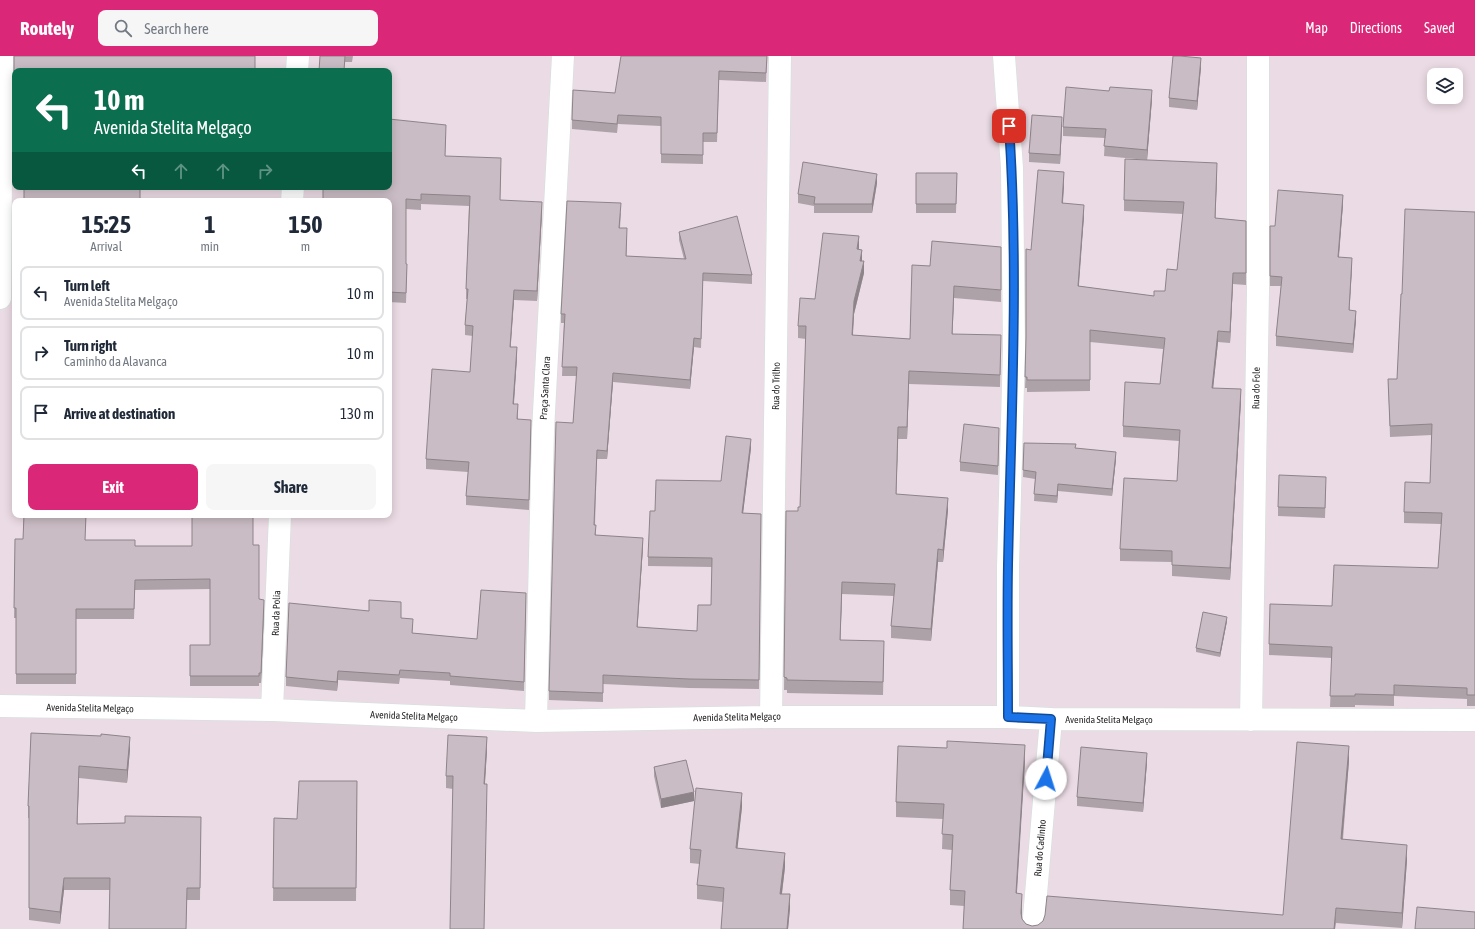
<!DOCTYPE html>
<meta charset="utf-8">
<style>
:root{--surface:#fff;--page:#f6f6f7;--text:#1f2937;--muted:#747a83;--line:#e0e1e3;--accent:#db2777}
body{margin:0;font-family:"Asap Condensed",sans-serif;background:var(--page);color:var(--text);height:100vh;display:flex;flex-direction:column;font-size:15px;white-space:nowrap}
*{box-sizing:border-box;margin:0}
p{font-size:13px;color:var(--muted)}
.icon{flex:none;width:22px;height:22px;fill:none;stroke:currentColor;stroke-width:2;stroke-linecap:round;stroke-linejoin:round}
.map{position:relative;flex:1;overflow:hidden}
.side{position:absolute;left:12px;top:142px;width:380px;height:320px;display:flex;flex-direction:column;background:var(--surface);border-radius:8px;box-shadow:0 2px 10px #0003}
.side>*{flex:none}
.guide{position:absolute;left:12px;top:12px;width:380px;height:122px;border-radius:8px;box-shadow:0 2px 10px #0003;background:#0b6e4f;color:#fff;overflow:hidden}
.buttons{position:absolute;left:1427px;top:12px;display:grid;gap:8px}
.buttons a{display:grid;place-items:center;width:36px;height:36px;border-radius:8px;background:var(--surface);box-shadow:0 2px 10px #0003;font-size:20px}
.pin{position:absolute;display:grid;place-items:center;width:34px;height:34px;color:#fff;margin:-17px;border-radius:8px;box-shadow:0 2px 6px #0006}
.me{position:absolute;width:44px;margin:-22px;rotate:5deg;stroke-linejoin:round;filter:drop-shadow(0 0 3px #0008)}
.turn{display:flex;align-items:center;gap:14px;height:84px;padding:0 16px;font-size:18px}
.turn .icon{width:52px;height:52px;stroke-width:2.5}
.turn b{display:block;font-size:28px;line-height:34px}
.lanes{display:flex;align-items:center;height:38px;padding:0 16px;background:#0003;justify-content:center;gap:20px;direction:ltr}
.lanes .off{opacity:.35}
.eta{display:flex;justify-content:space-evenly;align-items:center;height:68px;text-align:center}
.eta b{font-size:24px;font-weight:700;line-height:28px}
.action{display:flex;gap:8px;margin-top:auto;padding:8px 16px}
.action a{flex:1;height:46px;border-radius:8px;background:var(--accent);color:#fff;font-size:16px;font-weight:700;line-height:46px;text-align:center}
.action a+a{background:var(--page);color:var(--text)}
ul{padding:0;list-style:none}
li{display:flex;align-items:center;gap:12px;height:54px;margin:0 8px 6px;padding:0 8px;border:2px solid var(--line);border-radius:8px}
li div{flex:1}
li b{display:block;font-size:15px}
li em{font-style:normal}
header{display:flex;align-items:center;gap:24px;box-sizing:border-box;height:56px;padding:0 20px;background:var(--accent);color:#fff}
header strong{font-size:19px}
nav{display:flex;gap:22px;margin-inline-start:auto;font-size:14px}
.search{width:280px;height:36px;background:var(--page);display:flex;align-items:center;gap:10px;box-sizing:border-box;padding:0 14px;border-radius:8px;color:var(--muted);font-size:15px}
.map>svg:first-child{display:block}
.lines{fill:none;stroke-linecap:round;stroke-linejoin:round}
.minor-casing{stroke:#d0e1dc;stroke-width:23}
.minor{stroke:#fff;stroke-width:22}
.wall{fill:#aea2a9}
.shaded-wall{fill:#8d8489}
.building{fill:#cabcc4;stroke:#8d8489}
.route-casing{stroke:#114b97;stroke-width:10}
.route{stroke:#1a73e8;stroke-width:7}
.labels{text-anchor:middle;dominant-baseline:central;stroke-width:3;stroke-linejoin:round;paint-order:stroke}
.street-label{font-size:10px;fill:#292929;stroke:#fff}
</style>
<header>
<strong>Routely</strong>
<div class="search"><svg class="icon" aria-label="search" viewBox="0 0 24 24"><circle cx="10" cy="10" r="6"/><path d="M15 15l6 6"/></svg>Search here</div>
<nav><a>Map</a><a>Directions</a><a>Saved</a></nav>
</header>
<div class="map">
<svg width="1475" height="873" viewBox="0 0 1475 873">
<rect width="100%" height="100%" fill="#ebdbe4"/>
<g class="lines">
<defs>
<path id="minor" d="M 1004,0 L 1012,112 L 1014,292 L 1008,511 L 1008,661
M 297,15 L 298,0
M 292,145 L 293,131
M 0,242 L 2,0
M 0,650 L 272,654 L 536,665 L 771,661 L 1008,661 L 1051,663 L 1475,664
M 272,654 L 280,459
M 771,661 L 780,0
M 1251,664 L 1258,234 L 1258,0
M 536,665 L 543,375 L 563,0
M 1033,873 L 1051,663"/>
</defs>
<use href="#minor" class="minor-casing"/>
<use href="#minor" class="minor"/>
</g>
<path class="wall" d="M 14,0 L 15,15 L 15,85 L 14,85 Z
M 320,0 L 353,0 L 352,6 L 345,6 Z
M 767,0 L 766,26 L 719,24 L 717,86 L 703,86 L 703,108 L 661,107 L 661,70 L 618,68 L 617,77 L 572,73 L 572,64 L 615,37 Z
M 1201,11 L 1197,54 L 1169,51 L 1169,42 Z
M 1152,43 L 1147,104 L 1104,100 L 1105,82 L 1063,80 L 1063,71 Z
M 1062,70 L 1060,108 L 1029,106 L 1029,97 Z
M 446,79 L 445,100 L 501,112 L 500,144 L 542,156 L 537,245 L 514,244 L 510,291 L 517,301 L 514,348 L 518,358 L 518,363 L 531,374 L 529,454 L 466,449 L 466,440 L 468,416 L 426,413 L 426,403 L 470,316 L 473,280 L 465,279 L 465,269 L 467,243 L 466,243 L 466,233 L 469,150 L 421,148 L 421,154 L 406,153 L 406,208 L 407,218 L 406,247 L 389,246 L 389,145 Z
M 916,117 L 957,117 L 956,157 L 916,157 Z
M 1217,119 L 1215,162 L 1246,165 L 1246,229 L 1233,228 L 1230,287 L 1218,286 L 1213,332 L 1241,345 L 1230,524 L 1172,520 L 1172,506 L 1120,505 L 1120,493 L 1177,425 L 1179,385 L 1123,381 L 1123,370 L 1160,328 L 1163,293 L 1090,286 L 1090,335 L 1027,336 L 1027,332 L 1025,332 L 1031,194 L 1064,128 L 1063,147 L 1084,160 L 1078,230 L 1154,240 L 1165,235 L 1177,214 L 1183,158 L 1124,155 L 1124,144 Z
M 877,127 L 872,157 L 814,157 L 814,150 L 798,147 L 798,138 Z
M 1343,148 L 1339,201 L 1352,211 L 1349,254 L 1356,264 L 1353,297 L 1276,290 L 1276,280 L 1281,230 L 1270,230 L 1270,170 L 1275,170 Z
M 621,156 L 620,172 L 627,181 L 626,200 L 684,203 L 679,184 L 679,176 L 752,219 L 752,228 L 703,225 L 701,292 L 694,291 L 690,333 L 613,326 L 607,403 L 597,403 L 595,469 L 596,479 L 643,491 L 637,571 L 697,575 L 711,549 L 712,511 L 648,510 L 648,501 L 655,455 L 721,425 L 751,392 L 743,457 L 761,458 L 759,633 L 689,632 L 603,628 L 603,646 L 549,644 L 549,635 L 573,367 L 577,320 L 562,320 L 564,267 L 561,267 L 561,258 Z
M 1475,156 L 1475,650 L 1467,650 L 1467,643 L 1394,640 L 1394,650 L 1355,649 L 1355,651 L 1330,651 L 1332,602 L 1269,599 L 1269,588 L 1332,550 L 1438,512 L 1441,468 L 1404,467 L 1404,456 L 1430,427 L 1432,379 L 1390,381 L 1388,323 L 1397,323 L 1402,238 Z
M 1001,191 L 1001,246 L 954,242 L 952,278 L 1001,292 L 1000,331 L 909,328 L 907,383 L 898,383 L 896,438 L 948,454 L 943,506 L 938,506 L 931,585 L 891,582 L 891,570 L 894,540 L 842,538 L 840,584 L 884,597 L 883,639 L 787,637 L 787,634 L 784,634 L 786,455 L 798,455 L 800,451 L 806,283 L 798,282 L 798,270 L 815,243 L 859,193 L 864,217 L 854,258 L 853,279 L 910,283 L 930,210 Z
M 999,372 L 998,419 L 960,415 L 960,406 Z
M 1024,387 L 1076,392 L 1116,403 L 1112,440 L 1058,435 L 1057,447 L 1034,445 L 1035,423 L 1023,421 Z
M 1326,430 L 1325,462 L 1278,460 L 1278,451 Z
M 24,459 L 86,459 L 85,484 L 135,490 L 192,490 L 253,489 L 259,543 L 264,554 L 261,627 L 259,627 L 259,630 L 190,630 L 190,589 L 210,589 L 210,533 L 135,534 L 134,563 L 76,563 L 76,628 L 16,628 L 16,562 L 14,562 L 15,483 L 23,483 Z
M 526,537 L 524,635 L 450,629 L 450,625 L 400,622 L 399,628 L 338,624 L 337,635 L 286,630 L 286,621 L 401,562 L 413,572 L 412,577 L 477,583 Z
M 1227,565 L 1220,601 L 1196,596 L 1196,592 Z
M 31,677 L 130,693 L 127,727 L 79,722 L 77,768 L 125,767 L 201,761 L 200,844 L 187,844 L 186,873 L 109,873 L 110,834 L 64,834 L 60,868 L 29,864 L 29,762 L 28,762 L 28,750 Z
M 487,694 L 485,728 L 453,733 L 446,732 L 446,720 Z
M 1025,705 L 1016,837 L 1022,853 L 1022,863 L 1026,868 L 1032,870 L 1283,859 L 1349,705 L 1343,783 L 1407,804 L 1402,872 L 1336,867 L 1335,873 L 963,873 L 964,850 L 950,849 L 950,834 L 952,794 L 942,793 L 943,763 L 896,761 L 896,746 Z
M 1147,706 L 1143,756 L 1077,750 L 1077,741 Z
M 654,711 L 694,745 L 661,752 L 654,720 Z
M 357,725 L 356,845 L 273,845 L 274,762 L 297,763 Z
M 742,751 L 737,792 L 785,811 L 782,838 L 790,852 L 788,873 L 721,873 L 723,846 L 697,843 L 697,829 L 700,808 L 690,807 L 690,793 Z"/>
<path class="shaded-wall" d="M 1201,2 L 1201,11 L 1197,54 L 1197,45 Z
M 1152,34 L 1152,43 L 1147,104 L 1147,94 Z
M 1062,61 L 1062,70 L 1060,108 L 1060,99 Z
M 1217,107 L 1217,119 L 1215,174 L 1215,162 Z
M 1064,116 L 1064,128 L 1062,158 L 1062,147 Z
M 877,118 L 877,127 L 872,157 L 872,148 Z
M 1343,139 L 1343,148 L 1338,210 L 1338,201 Z
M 542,146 L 542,156 L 537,245 L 537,235 Z
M 1084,149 L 1084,160 L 1078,242 L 1078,230 Z
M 627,172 L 627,181 L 626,209 L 626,200 Z
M 859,180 L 859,192 L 857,205 L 857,193 Z
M 862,194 L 862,206 L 860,205 Z
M 1352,202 L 1352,211 L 1349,263 L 1349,254 Z
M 864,205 L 864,217 L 854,258 L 852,291 L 852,279 L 854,245 Z
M 1233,217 L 1233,228 L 1230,287 L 1230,276 Z
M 954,230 L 954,242 L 952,290 L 952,278 Z
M 514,234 L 514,244 L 510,301 L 510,291 Z
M 1356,255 L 1356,264 L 1353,297 L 1353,288 Z
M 1218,275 L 1218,286 L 1212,343 L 1212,332 Z
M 694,282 L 694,291 L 690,333 L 690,324 Z
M 517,291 L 517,301 L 513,358 L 513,348 Z
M 909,315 L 909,328 L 907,383 L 907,371 Z
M 613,317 L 613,326 L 607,403 L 607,395 Z
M 1241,333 L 1241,345 L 1230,524 L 1230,512 Z
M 898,371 L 898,383 L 896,450 L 896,438 Z
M 751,383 L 751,392 L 742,466 L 742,457 Z
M 1116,396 L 1116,403 L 1112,440 L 1112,433 Z
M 1058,428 L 1058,435 L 1057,447 L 1057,440 Z
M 948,442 L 948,454 L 943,506 L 943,494 Z
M 643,482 L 643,491 L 637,580 L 637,571 Z
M 938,493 L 938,506 L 931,585 L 931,573 Z
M 842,526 L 842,538 L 840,596 L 840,584 Z
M 264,544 L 264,554 L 261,627 L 261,617 Z
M 1227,561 L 1227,565 L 1220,601 L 1220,597 Z
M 338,615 L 338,624 L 337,635 L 337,626 Z
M 130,681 L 130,693 L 127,727 L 127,714 Z
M 487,681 L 487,694 L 484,740 L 484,728 Z
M 1025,689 L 1025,705 L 1016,852 L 1016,837 Z
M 1349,690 L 1349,705 L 1341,798 L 1341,783 Z
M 1147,697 L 1147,706 L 1143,756 L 1143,747 Z
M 79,710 L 79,722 L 77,780 L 77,768 Z
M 694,736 L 694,745 L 661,752 L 661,743 Z
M 742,737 L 742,751 L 736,806 L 736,792 Z
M 1407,789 L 1407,804 L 1402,872 L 1402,857 Z
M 785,797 L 785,811 L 780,852 L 780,838 Z
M 64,822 L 64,834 L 60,868 L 60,856 Z
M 790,838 L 790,852 L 788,873 L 787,873 Z
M 1022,838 L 1022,853 L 1021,872 L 1021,857 Z
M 1336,852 L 1335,873 L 1334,873 Z"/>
<path class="building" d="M 14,0 L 255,0 L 255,15 L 15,15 L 15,75 L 14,75 Z
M 320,0 L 345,0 L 344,15 L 319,15 Z
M 621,0 L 767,0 L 766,17 L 719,15 L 717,77 L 703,77 L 703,99 L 661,98 L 661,61 L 618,59 L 617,68 L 572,64 L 573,34 L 615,37 Z
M 1173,0 L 1180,0 L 1201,2 L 1197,45 L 1169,42 Z
M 1066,31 L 1109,35 L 1110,31 L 1152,34 L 1147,94 L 1104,90 L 1106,73 L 1063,71 Z
M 1032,59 L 1062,61 L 1060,99 L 1029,97 Z
M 389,63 L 446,69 L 445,100 L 501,102 L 500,144 L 542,146 L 537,235 L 514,234 L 510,291 L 517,291 L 513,348 L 518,348 L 517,363 L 531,364 L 529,444 L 466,440 L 469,406 L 426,403 L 432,313 L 470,316 L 473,270 L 465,269 L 468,233 L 466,233 L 470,140 L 421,138 L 421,144 L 406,143 L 406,208 L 407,208 L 406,237 L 389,236 L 389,145 L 323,145 L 323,131 L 389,131 Z
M 1125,103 L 1217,107 L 1215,162 L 1246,165 L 1246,217 L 1233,217 L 1230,276 L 1218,275 L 1212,332 L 1241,333 L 1230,512 L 1172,509 L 1172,495 L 1120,493 L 1124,422 L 1177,425 L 1180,374 L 1123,370 L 1125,326 L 1160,328 L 1165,282 L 1090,274 L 1090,324 L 1027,324 L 1027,321 L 1025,321 L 1026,281 L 1026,193 L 1031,194 L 1038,114 L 1064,116 L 1062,147 L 1084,149 L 1078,230 L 1154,240 L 1154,235 L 1165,235 L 1167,213 L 1177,214 L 1184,146 L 1124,144 Z
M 803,106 L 877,118 L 872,148 L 814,148 L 815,141 L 798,138 Z
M 916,117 L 957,117 L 956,148 L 916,148 Z
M 24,131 L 140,131 L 140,145 L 24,145 Z
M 1278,134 L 1343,139 L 1338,201 L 1352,202 L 1349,254 L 1356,255 L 1353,288 L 1276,280 L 1282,221 L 1270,220 L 1270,170 L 1275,170 Z
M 567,145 L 621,147 L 619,172 L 627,172 L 626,200 L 686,203 L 679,176 L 737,160 L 752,219 L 703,217 L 701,283 L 694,282 L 690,324 L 613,317 L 607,395 L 597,394 L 594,469 L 596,469 L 595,479 L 643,482 L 637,571 L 697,575 L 698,549 L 711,549 L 712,502 L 648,501 L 650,455 L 655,455 L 656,424 L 721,425 L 726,380 L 751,383 L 742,457 L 761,458 L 759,624 L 689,623 L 603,619 L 603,637 L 549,635 L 556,366 L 573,367 L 577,311 L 562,311 L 565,258 L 561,258 Z
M 1405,153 L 1475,156 L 1475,639 L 1467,639 L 1467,632 L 1394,629 L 1394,639 L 1355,638 L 1355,640 L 1330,640 L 1332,591 L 1269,588 L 1270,548 L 1332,550 L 1334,509 L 1438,512 L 1442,457 L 1404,456 L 1405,426 L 1430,427 L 1432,368 L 1390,370 L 1388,323 L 1397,323 L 1401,238 L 1402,238 Z
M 823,177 L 859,180 L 857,193 L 862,194 L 860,205 L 864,205 L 854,245 L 852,279 L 910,283 L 912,209 L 930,210 L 932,185 L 1001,191 L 1001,234 L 954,230 L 952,278 L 1001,279 L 1000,319 L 909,315 L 907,371 L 898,371 L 896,438 L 948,442 L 943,494 L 938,493 L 931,573 L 891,570 L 895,528 L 842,526 L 840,584 L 884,585 L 883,626 L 787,624 L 787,622 L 784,621 L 786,455 L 798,455 L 798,451 L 800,451 L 806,270 L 798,270 L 800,242 L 815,243 Z
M 964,368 L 999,372 L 998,410 L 960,406 Z
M 1024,387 L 1076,388 L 1075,392 L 1116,396 L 1112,433 L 1058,428 L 1057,440 L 1034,438 L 1036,416 L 1023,414 Z
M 1279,419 L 1326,421 L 1325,452 L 1278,451 Z
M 24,459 L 86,459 L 85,484 L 135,484 L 135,490 L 192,490 L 192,459 L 253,459 L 253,489 L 259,489 L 259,543 L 264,544 L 261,617 L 259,617 L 259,620 L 190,620 L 190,589 L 210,589 L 210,523 L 135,524 L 134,553 L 76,553 L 76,618 L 16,618 L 16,552 L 14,552 L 15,483 L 23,483 Z
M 481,534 L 526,537 L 524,626 L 450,620 L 450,617 L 400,614 L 399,619 L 338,615 L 337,626 L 286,621 L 289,547 L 369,555 L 369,544 L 401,546 L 401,562 L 413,563 L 412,577 L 477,583 Z
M 1203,556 L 1227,561 L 1220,597 L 1196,592 Z
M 31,677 L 101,680 L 101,678 L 130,681 L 127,714 L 79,710 L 77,768 L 125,767 L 125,760 L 201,761 L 200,832 L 187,832 L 186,873 L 109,873 L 110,822 L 64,822 L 60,856 L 29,852 L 29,750 L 28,750 Z
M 448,679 L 487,681 L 484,728 L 487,728 L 484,873 L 450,873 L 453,720 L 446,720 Z
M 947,685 L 1025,689 L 1016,837 L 1022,838 L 1021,857 L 1022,863 L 1026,868 L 1032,870 L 1038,869 L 1043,865 L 1045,859 L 1047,840 L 1283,859 L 1297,686 L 1349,690 L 1341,783 L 1407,789 L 1402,857 L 1336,852 L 1334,873 L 963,873 L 965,835 L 950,834 L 953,779 L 942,778 L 944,748 L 896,746 L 898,690 L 947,692 Z
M 1081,691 L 1147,697 L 1143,747 L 1077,741 Z
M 686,704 L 694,736 L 661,743 L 654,711 Z
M 299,725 L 357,725 L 356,832 L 273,832 L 274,762 L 297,763 Z
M 696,732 L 742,737 L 736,792 L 785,797 L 780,838 L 790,838 L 787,873 L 721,873 L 724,832 L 697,829 L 701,794 L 690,793 Z
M 1417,851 L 1475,856 L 1475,873 L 1415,873 Z"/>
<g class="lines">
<defs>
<path id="route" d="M 1009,70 C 1019,216 1011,363 1008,509 C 1007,560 1008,611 1008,661 L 1051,663 L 1046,723"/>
</defs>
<use href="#route" class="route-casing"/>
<use href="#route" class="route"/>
</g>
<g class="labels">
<g class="street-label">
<text transform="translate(776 330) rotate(-89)">Rua do Trilho</text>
<text transform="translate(545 332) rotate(-87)">Praça Santa Clara</text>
<text transform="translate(1256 332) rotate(-89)">Rua do Fole</text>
<text transform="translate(276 557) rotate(-88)">Rua da Polia</text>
<text transform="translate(90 652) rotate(1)">Avenida Stelita Melgaço</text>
<text transform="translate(414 660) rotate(2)">Avenida Stelita Melgaço</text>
<text transform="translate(737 661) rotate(-1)">Avenida Stelita Melgaço</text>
<text x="1109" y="663">Avenida Stelita Melgaço</text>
<text transform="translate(1040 792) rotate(-85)">Rua do Cadinho</text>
</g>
</g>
</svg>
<div class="buttons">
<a><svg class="icon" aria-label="layers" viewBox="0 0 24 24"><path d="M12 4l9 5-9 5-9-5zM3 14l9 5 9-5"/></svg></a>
</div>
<div class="pin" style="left:1009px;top:70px;background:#d93025"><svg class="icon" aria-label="arrive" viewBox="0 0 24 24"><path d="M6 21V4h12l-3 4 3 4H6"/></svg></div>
<svg class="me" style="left:1046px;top:723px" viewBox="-20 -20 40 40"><circle r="19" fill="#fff"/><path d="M0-13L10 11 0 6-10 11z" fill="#1a73e8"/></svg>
<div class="guide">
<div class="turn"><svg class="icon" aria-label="left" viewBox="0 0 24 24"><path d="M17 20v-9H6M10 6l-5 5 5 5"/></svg><div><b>10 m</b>Avenida Stelita Melgaço</div></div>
<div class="lanes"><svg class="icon" aria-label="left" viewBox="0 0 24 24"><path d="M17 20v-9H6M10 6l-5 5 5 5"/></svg><svg class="icon off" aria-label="ahead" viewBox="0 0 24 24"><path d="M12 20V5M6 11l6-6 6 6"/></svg><svg class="icon off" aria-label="ahead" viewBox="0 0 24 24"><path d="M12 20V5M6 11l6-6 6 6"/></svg><svg class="icon off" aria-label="right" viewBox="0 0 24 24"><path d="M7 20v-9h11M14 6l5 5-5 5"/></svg></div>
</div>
<section class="side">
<div class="eta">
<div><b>15:25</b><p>Arrival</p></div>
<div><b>1</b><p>min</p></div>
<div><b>150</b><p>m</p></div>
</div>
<ul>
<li><svg class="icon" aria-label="left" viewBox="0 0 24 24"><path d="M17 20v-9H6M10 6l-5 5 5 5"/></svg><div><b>Turn left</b><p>Avenida Stelita Melgaço</p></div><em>10 m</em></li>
<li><svg class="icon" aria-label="right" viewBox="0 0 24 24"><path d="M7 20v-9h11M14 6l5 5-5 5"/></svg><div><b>Turn right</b><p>Caminho da Alavanca</p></div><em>10 m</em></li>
<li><svg class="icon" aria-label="arrive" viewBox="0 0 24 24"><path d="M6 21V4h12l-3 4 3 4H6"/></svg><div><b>Arrive at destination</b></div><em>130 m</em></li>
</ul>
<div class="action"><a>Exit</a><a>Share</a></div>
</section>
</div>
